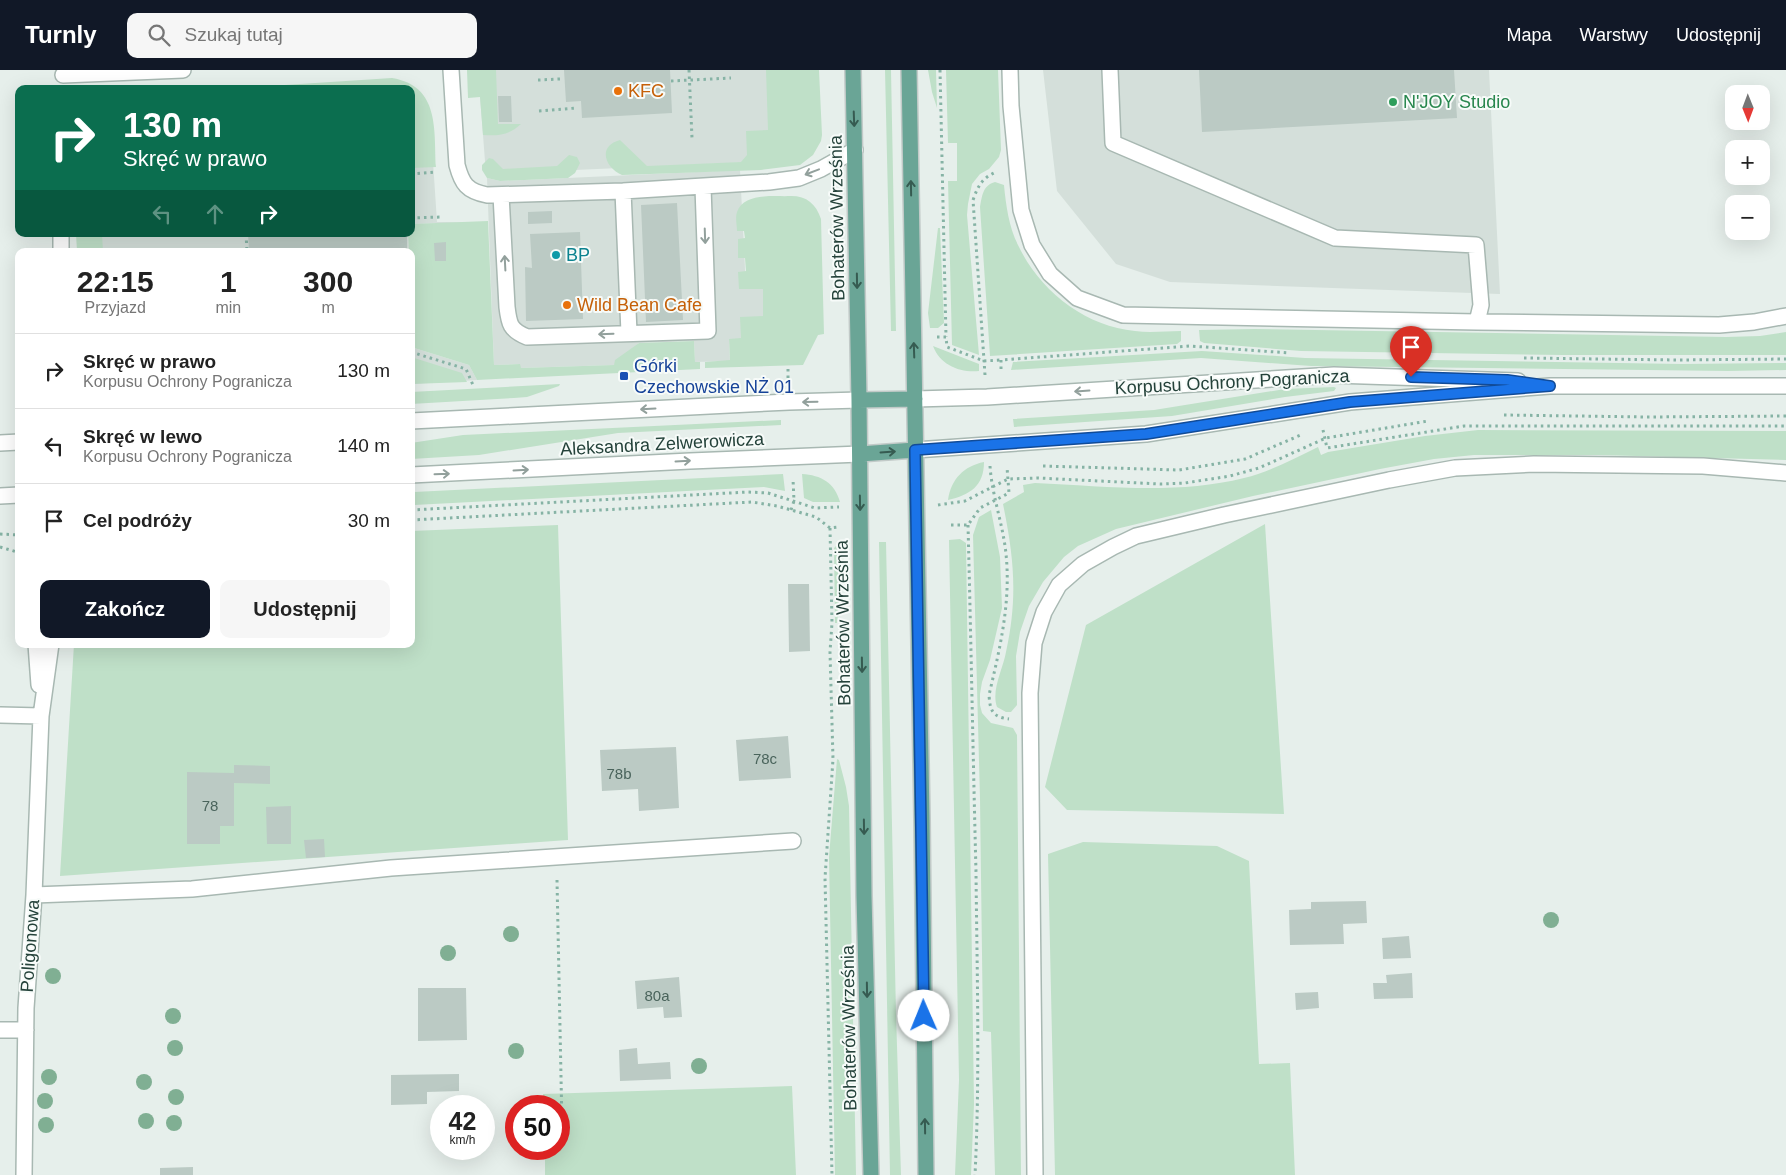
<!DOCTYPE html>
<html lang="pl">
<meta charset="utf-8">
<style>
:root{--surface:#fff;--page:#f6f6f6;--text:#222;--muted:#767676;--line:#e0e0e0;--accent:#111827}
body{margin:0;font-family:Helvetica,sans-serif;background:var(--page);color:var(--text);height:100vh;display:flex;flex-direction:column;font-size:19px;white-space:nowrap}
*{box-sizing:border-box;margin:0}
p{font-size:16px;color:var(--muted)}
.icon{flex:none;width:28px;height:28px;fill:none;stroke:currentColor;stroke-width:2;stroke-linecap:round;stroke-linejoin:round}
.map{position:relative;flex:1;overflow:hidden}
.drawer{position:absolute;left:15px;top:178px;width:400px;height:400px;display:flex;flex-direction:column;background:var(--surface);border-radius:10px;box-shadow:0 5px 20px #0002}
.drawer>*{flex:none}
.banner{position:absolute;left:15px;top:15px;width:400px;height:152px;border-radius:10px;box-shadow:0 5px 20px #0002;background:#0b6e4f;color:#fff;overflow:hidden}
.needle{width:32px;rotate:179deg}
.controls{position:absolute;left:1725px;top:15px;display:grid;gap:10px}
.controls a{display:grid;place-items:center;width:45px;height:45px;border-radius:10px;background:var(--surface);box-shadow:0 5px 20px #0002;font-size:25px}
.speed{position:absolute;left:430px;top:1025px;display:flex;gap:10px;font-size:25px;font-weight:700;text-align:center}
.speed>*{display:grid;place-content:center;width:65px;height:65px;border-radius:50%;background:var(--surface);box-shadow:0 5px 20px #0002;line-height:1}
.speed small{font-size:12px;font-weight:400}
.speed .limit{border:8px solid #d22;background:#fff;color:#111}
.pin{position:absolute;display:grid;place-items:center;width:42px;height:42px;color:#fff;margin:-51px -21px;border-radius:50% 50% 50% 0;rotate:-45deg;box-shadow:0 0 5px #0007}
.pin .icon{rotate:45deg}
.me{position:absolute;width:55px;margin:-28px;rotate:359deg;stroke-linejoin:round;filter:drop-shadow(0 0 4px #0008)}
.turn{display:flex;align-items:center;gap:18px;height:105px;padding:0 25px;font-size:22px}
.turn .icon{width:65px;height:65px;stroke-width:2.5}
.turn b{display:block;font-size:35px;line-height:42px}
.lanes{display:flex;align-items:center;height:48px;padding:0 25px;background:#0003;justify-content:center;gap:25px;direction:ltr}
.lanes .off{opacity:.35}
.eta{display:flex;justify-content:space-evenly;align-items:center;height:85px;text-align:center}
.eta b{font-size:30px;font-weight:600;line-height:35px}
.action{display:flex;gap:10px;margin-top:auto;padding:10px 25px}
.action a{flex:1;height:58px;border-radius:10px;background:var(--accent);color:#fff;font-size:20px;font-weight:600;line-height:58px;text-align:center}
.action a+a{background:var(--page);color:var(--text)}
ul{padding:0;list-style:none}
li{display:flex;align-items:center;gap:15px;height:75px;padding:0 25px;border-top:1px solid var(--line)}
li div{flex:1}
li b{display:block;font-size:19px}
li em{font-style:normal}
header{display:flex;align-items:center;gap:30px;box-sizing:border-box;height:70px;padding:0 25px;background:var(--accent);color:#fff}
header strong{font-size:24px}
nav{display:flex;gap:28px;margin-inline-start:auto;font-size:18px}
.search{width:350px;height:45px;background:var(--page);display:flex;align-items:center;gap:12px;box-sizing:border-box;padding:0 18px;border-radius:10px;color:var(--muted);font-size:19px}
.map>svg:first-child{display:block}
.built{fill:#d4dfda}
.green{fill:#bfe0c8}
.building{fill:#bbcac4}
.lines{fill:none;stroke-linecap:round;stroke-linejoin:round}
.minor-casing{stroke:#a8b8b2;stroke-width:18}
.major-casing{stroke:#c2cac8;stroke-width:18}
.path{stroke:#86b3a5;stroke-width:3;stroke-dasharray:2.5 4;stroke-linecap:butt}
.minor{stroke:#fff;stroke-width:15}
.major{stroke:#6aa596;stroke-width:15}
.tree{fill:#80af93}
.oneway{stroke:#365b51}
.oneway2{stroke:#92a09c}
.route-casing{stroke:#114b97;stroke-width:12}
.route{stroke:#1a73e8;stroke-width:9}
.food-dot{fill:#e8710a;stroke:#f7fbf9;stroke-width:2}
.leisure-dot{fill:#2e9e5b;stroke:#f7fbf9;stroke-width:2}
.culture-dot{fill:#0f9aa8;stroke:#f7fbf9;stroke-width:2}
.transit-dot{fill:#1a4fb4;stroke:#f7fbf9;stroke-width:2}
.labels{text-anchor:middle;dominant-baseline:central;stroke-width:4;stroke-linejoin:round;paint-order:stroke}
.number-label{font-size:15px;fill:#4a645c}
.food-label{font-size:18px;fill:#c56008;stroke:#f7fbf9;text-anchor:start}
.leisure-label{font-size:18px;fill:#27864d;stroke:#f7fbf9;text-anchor:start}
.street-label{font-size:18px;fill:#24423a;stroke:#f7fbf9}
.culture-label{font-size:18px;fill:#0d838f;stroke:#f7fbf9;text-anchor:start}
.transit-label{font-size:18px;fill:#164399;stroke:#f7fbf9;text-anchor:start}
</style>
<header>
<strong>Turnly</strong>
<div class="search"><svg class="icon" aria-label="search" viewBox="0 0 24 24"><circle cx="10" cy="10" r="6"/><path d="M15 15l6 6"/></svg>Szukaj tutaj</div>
<nav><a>Mapa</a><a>Warstwy</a><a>Udostępnij</a></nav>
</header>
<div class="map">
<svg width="1786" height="1105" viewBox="0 0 1786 1105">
<rect width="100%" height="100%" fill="#e6efeb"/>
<path class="built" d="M 478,0 L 770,0 L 773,91 L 486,104 Z
M 1043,0 L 1489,0 L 1500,224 L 1170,212 L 1116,194 L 1057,121 Z
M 411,22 L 430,46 L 437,152 L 483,152 L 411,154 Z
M 740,100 L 746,219 L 763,218 L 763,246 L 741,269 L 729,269 L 730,291 L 695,292 L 694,271 L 639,273 L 614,295 L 520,298 L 520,294 L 494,295 L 487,108 L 500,111 Z
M 85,164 L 408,164 L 409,181 L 85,181 Z
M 411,277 L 469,295 L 477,310 L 411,314 Z"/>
<path class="green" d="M 467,0 L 496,0 L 498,54 L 521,54 C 509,65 499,66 483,65 L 480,27 L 468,28 Z
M 766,0 L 819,0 L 822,65 L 821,71 L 813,85 L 800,95 L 761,100 L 622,105 C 605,98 597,76 620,70 L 647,96 L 741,92 L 747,85 L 746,61 L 768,60 Z
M 885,0 L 891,0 L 896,261 L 891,261 Z
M 928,0 L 936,0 L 937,38 L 932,22 Z
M 946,0 L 998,0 L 1001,80 L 999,87 L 989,99 L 980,104 L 972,114 L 968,134 L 967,145 L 979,285 L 952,275 L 948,111 L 957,111 L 957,73 L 948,73 Z
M 392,8 C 440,16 434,60 436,97 L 411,98 L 411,19 L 222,19 Z
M 569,85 L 577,87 L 580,93 L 575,103 L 568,108 L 500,111 L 487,108 L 482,100 L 482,95 L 489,88 L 493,89 L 503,99 L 557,96 Z
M 995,112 L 1004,115 C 1006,136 1009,158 1019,177 C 1041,222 1085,256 1135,261 C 1150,263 1166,261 1181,261 L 1181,271 L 1177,274 L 990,286 L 980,137 C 982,126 983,115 995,112 Z
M 791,126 C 807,126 816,134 821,149 L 824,264 L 818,265 L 803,295 L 705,298 L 705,292 L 730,290 L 729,269 L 741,268 L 740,247 L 763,246 L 763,219 L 739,219 L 738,202 L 746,201 L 745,188 L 738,188 L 738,169 L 745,168 L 744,161 L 737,161 C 737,155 735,148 737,142 C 744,122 775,127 791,126 Z
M 488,151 L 494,295 L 520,294 L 521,298 L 614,295 L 615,290 L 639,273 L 694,271 L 695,292 L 700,292 L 700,299 L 477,310 L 469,295 L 411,277 L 411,260 L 414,260 L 411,181 L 409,181 L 408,164 L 411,164 L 411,154 Z
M 938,158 L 940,158 L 944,253 L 938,258 L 930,258 L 928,243 Z
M 76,164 L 102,164 L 103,181 L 77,181 Z
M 1255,259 L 1726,267 L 1760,266 L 1786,262 L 1786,285 L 1564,285 L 1301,281 L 1204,273 L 1200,271 L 1199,260 Z
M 933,276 L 979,294 L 979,301 C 960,303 940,295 933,276 Z
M 1202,281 L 1305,288 L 1682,294 L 1786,293 L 1786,300 L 1728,301 L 1311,296 L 1201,288 L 1011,300 L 1013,292 Z
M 411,287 L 462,303 L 467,312 L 411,314 Z
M 560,314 L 559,316 L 527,327 L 514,328 L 411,334 L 411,322 Z
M 1334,317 L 1336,318 L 1334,321 L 1285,327 L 1172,346 L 1014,357 L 1013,349 L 1154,340 L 1285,319 Z
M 781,350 L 781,355 L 618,363 L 479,385 L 411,389 L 411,373 L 463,365 Z
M 1478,360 L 1786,361 L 1786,390 L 1598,385 L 1474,385 L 1434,389 L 1380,399 L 1253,426 L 1116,459 L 1078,476 L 1064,487 L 1043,512 L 1029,536 L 1020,562 L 1016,586 L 1017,635 L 1011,642 L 1006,642 L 997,637 C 991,620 1003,599 1006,582 C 1018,527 1014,488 1003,434 L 1024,422 L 1023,415 L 1035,413 C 1105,416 1176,425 1244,408 C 1270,402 1295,388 1318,377 L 1321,385 L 1328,382 L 1425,366 Z
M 984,392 C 984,416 970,425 948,430 C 951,409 964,396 984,392 Z
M 783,404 L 785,421 L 764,417 L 414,435 L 414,422 Z
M 802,404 C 821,405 835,413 840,432 L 813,432 L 804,428 Z
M 991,440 L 1000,487 L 1002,538 L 990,590 L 982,612 L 980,624 L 980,635 L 982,643 L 991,653 L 1013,658 L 1017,665 L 1021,1105 L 995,1105 L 991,962 L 983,961 L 980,729 L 973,465 L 979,447 Z
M 1265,454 L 1284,744 L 1067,740 L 1045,717 L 1086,555 Z
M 558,455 L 568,770 L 60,806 L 74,574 L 411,574 L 411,461 Z
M 960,469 L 966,473 L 974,1034 L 971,1105 L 955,1105 L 959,1010 L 949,470 Z
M 841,471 L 846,471 L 837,553 L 835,553 L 834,478 Z
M 879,472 L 886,472 L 896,944 L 901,1105 L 890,1105 Z
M 837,689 L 839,690 L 846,717 L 849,736 L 856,1105 L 835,1105 L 829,787 Z
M 1083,772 L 1217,776 L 1249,791 L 1259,994 L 1290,993 L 1295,1105 L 1055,1105 L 1048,784 Z
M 792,1016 L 796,1105 L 545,1105 L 545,1079 L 559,1079 L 559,1036 L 544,1036 L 543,1024 Z"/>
<path class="building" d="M 564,0 L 670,0 L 672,43 L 582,48 L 581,31 L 566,32 Z
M 1199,0 L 1454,0 L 1457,48 L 1202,62 Z
M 498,26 L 511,26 L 512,52 L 499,52 Z
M 677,133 L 683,250 L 646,252 L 641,135 Z
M 552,141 L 552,153 L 528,154 L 528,142 Z
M 580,162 L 583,249 L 526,251 L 525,197 L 532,198 L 530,164 Z
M 248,164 L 407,164 L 407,181 L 249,181 Z
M 446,172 L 446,191 L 435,191 L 434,173 Z
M 788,514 L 809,514 L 810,581 L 789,582 Z
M 788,666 L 791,708 L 739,711 L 736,670 Z
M 676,677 L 679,738 L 639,741 L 638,719 L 602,721 L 600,680 Z
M 234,695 L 270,696 L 270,714 L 234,713 L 234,756 L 220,756 L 220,774 L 187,774 L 187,702 L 234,703 Z
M 291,736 L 291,774 L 267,774 L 266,737 Z
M 324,769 L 325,787 L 306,788 L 304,770 Z
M 1366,831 L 1367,853 L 1343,854 L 1344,874 L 1290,875 L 1289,840 L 1311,839 L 1311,832 Z
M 1409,866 L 1411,888 L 1383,889 L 1382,868 Z
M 1412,903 L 1413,928 L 1374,929 L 1373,913 L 1387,913 L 1386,905 Z
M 679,907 L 682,947 L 664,948 L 663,937 L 637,939 L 635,911 Z
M 418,918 L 466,918 L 467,970 L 418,971 Z
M 1318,922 L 1319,938 L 1296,940 L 1295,923 Z
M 637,978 L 638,994 L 670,992 L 671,1009 L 620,1011 L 619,980 Z
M 459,1004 L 459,1021 L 427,1022 L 427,1034 L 391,1035 L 391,1005 Z
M 193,1097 L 193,1105 L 160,1105 L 160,1098 Z"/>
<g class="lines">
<defs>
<path id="minor" d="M 451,0 L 457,95 C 462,114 467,121 487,125 L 623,121 L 769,112 L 799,108 L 821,99 L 855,80
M 1010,0 L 1011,36 L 1021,140 L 1032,175 L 1050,204 L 1077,228 L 1123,245 L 1477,252 L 1719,255 L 1754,252 L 1786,246
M 1110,0 L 1113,73 L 1335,168 L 1476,175 L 1481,235 L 1477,252
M 63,5 L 183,0
M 623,121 L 629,263
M 501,125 L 507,237 C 509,254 510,260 527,267 L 708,261 L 703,117
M 61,181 L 61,164
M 915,329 L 987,327 L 1334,305 L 1518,311
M 411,351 L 789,332 L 859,330
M 0,373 L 19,372
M 915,380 L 1146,364 L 1350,332 L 1550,316 L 1786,316
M 411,405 L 690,391 L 860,384
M 0,426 L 19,425
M 36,574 L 39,615
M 0,645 L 41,646
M 34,825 L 192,819 L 391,798 L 793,771
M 0,960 L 26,960
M 24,1105 L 26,938 L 34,825 L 41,646 L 51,574
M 1035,1105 L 1030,623 L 1034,573 L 1044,542 L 1059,515 L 1083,494 L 1113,477 L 1136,466 L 1224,445 L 1389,410 L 1455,398 L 1534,394 L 1703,396 L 1786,403"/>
<path id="major" d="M 853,0 L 859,330 L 864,826 L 871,1105
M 909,0 L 922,749 L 926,1105
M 859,330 L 915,329
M 860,384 L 915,380"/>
</defs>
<use href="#minor" class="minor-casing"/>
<use href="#major" class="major-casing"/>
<path class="path" d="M 689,0 L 692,68
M 940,0 L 946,267
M 538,10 L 560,9
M 671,11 L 731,8
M 539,41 L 576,38
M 411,104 L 436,102
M 411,148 L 441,147
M 246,164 L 247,181
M 937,267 L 946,267 L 947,277 L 984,291 L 1001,290
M 411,282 L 466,299 L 473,315
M 1524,288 L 1677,290 L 1786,289
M 788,299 L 788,309
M 1001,299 L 1001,290 L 1190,276 L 1290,283
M 985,305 L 973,130 C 978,116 982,108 996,102
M 1504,345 L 1648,347 L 1786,346
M 1323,360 L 1327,378 L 1464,356 L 1786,356
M 990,396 C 992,426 1003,454 1006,484 C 1011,532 1000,578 989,625 C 990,640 992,647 1009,649
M 1043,396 L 1179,400 L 1245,389 L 1303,364
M 938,435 L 965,431 L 1008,409 L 1038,408 L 1160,414 L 1185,413 L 1230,406 L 1259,398 L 1326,368 L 1428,351
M 411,440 L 748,422 L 768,423 L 815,438 L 839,437
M 791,440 L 794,431 L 793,409
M 411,450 L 752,432 L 777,436 L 816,447 L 830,458 L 839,457
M 951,455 L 968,455 L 980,438 L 1009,423 L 1007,397
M 968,455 C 971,570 973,686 976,802 C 977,903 980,1004 975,1105
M 830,458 L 832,553 L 830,582 L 833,689 L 825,808 L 832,1105
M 0,464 L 19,465
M 0,477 L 17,482
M 557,810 L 562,1056"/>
<use href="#minor" class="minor"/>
<use href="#major" class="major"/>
</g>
<g class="tree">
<circle cx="1551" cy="850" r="8"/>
<circle cx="511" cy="864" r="8"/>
<circle cx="448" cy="883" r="8"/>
<circle cx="53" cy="906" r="8"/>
<circle cx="173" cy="946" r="8"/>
<circle cx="175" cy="978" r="8"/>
<circle cx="516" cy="981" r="8"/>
<circle cx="699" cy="996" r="8"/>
<circle cx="49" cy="1007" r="8"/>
<circle cx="144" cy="1012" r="8"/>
<circle cx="176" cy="1027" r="8"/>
<circle cx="45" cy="1031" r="8"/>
<circle cx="146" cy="1051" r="8"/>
<circle cx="174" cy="1053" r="8"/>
<circle cx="46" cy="1055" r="8"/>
</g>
<defs><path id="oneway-shaft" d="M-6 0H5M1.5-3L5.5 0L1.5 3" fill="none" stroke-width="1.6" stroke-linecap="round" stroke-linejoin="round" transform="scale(1.25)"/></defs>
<g class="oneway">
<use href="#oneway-shaft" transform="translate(854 49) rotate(88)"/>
<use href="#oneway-shaft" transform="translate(911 118) rotate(-91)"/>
<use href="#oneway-shaft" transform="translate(857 211) rotate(89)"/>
<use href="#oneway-shaft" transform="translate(914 280) rotate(-92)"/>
<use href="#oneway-shaft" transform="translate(888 382) rotate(-4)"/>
<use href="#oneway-shaft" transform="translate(860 433) rotate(89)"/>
<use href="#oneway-shaft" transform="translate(862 595) rotate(89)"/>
<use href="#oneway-shaft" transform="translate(864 757) rotate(89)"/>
<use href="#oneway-shaft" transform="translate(867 920) rotate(89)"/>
<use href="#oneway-shaft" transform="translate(925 1056) rotate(-91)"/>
</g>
<g class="oneway2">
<use href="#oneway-shaft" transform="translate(812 102) rotate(159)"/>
<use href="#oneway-shaft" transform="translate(705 166) rotate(88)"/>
<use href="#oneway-shaft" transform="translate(505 193) rotate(-93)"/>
<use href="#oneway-shaft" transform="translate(606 264) rotate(178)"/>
<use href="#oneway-shaft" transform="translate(1082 321) rotate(176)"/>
<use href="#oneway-shaft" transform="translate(810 332) rotate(179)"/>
<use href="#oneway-shaft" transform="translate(648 339) rotate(177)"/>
<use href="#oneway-shaft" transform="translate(683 391) rotate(-3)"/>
<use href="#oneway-shaft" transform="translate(521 400) rotate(-3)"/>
<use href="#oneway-shaft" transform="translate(442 404) rotate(-2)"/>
</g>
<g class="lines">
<defs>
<path id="route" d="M 924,946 L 915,380 L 1146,364 L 1350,332 L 1550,316 L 1507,310 L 1411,307"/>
</defs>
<use href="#route" class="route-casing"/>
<use href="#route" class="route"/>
</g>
<g class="food-dot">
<circle cx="618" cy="21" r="5"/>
<circle cx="567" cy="235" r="5"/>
</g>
<circle class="leisure-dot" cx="1393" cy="32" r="5"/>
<circle class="culture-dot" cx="556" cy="185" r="5"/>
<rect class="transit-dot" x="619" y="301" width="10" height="10" rx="2.5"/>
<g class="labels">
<g class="number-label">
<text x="765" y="688">78c</text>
<text x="619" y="703">78b</text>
<text x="210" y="735">78</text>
<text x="657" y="925">80a</text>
</g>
<g class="food-label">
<text x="628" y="21">KFC</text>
<text x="577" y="235">Wild Bean Cafe</text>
</g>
<g class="leisure-label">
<text x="1403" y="32">N'JOY Studio</text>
</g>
<g class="street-label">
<text transform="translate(837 148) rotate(-91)">Bohaterów Września</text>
<text transform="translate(1232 312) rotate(-3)">Korpusu Ochrony Pogranicza</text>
<text transform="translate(662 374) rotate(-3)">Aleksandra Zelwerowicza</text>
<text transform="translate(843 553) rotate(-91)">Bohaterów Września</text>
<text transform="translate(30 876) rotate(-86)">Poligonowa</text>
<text transform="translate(849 958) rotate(-91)">Bohaterów Września</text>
</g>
<g class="culture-label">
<text x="566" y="185">BP</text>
</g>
<g class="transit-label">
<text x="634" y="296">Górki<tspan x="634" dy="21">Czechowskie NŻ 01</tspan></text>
</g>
</g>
</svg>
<div class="controls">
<a><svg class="needle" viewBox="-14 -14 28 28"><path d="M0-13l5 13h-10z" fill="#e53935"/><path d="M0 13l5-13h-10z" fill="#767676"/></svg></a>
<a>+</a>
<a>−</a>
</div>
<div class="speed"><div>42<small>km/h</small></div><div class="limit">50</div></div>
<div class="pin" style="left:1411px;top:307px;background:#d93025"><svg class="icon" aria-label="arrive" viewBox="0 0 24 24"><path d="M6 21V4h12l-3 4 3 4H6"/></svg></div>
<svg class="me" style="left:924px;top:946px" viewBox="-20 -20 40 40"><circle r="19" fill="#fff"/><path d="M0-13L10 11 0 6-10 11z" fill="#1a73e8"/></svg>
<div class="banner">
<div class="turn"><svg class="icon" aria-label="right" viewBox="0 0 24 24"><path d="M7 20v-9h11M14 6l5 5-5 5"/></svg><div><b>130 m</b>Skręć w prawo</div></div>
<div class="lanes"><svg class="icon off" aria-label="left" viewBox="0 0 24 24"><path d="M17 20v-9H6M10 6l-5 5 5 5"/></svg><svg class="icon off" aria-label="ahead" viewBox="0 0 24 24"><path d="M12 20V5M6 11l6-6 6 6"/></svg><svg class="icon" aria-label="right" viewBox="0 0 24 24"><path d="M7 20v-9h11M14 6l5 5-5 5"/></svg></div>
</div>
<section class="drawer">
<div class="eta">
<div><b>22:15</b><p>Przyjazd</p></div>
<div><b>1</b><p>min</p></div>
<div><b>300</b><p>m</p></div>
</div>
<ul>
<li><svg class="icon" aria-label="right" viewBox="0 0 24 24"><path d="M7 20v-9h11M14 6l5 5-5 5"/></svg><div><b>Skręć w prawo</b><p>Korpusu Ochrony Pogranicza</p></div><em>130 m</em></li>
<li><svg class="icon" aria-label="left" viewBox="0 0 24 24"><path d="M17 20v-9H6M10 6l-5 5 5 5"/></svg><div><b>Skręć w lewo</b><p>Korpusu Ochrony Pogranicza</p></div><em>140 m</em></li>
<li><svg class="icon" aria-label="arrive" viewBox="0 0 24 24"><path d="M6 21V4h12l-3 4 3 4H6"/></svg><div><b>Cel podróży</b></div><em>30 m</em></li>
</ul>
<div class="action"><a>Zakończ</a><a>Udostępnij</a></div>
</section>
</div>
